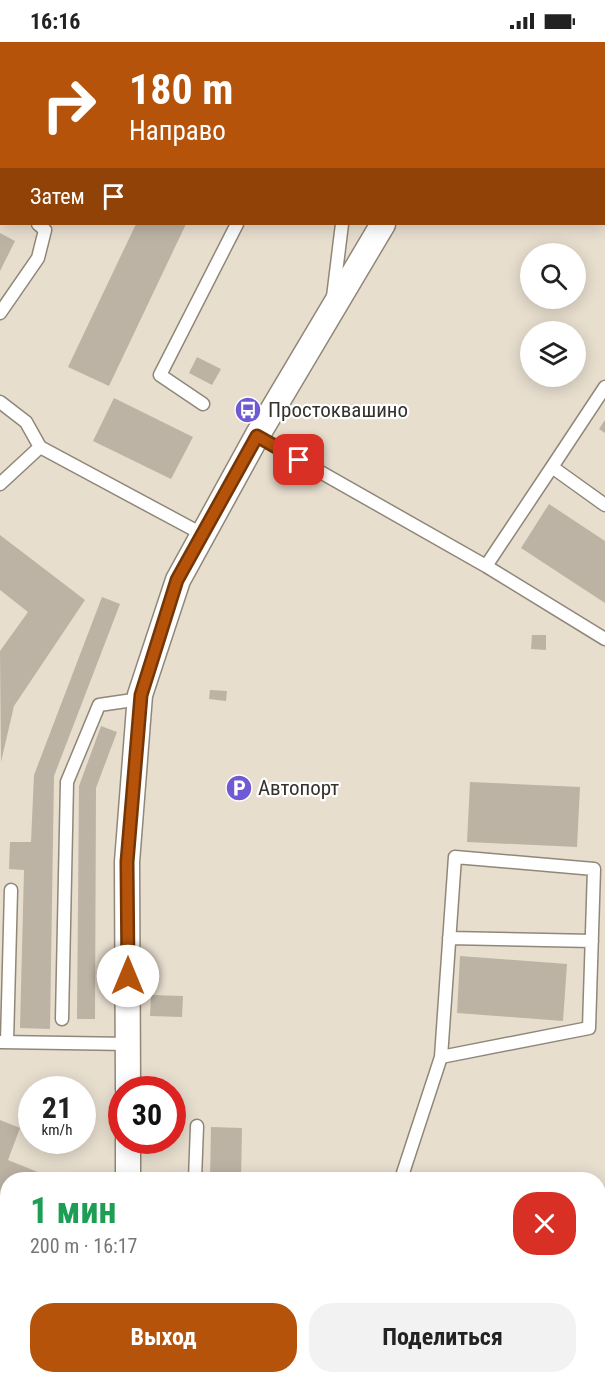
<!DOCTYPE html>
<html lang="ru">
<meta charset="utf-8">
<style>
:root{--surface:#fff;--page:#f2f2f2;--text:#222;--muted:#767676;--accent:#b45309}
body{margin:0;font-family:"Roboto Condensed",sans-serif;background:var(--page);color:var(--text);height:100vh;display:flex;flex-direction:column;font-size:22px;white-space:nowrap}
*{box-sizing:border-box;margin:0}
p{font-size:20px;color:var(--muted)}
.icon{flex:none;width:33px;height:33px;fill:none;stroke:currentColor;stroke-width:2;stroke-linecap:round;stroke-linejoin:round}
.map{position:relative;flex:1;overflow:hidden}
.details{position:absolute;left:0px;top:1130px;width:606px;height:212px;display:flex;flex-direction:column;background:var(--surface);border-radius:24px 24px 0 0;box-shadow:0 3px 15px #0003}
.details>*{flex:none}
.hud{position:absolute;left:0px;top:0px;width:606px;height:183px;box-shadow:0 3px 15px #0003;background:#b45309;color:#fff;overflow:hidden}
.buttons{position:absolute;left:520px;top:201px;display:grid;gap:12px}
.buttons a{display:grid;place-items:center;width:66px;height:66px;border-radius:50%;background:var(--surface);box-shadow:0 3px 15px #0003;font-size:30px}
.speed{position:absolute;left:18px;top:1034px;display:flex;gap:12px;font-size:30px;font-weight:700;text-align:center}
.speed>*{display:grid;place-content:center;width:78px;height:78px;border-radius:50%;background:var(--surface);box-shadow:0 3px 15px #0003;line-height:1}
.speed small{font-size:15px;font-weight:400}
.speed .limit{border:9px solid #d22;background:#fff;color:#111}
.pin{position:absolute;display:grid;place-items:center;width:51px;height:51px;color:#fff;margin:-26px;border-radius:12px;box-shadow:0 3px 9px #0006}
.me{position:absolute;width:66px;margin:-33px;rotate:0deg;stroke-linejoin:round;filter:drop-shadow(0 0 4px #0008)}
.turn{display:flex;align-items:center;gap:21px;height:126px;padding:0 30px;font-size:27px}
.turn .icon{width:78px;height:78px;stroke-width:2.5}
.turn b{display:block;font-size:42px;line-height:51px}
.then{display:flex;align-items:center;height:57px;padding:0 30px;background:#0003;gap:12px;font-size:22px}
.round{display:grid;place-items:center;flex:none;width:63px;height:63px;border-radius:24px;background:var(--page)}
.headline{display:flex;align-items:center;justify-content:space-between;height:102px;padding:0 30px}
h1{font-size:36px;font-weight:700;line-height:45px;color:#1e9e55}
.primary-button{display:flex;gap:12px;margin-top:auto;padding:12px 30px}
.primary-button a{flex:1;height:69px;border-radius:24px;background:var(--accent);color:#fff;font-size:24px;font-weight:700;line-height:69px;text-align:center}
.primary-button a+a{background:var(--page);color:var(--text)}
.status{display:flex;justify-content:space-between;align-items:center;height:42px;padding:0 30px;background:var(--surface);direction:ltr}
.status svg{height:16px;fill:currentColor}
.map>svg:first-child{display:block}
.building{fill:#bcb3a4}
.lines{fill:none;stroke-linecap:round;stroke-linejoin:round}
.lane-casing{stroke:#908779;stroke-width:15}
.street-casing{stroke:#908779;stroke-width:27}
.secondary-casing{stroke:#908779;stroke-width:36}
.path{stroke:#938c81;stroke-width:4;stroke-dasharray:6 3;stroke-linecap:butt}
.lane{stroke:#fff;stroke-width:12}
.street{stroke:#fff;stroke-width:24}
.secondary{stroke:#fff;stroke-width:33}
.route-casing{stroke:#753606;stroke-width:15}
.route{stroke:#b45309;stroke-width:10}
.labels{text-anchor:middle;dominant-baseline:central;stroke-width:4.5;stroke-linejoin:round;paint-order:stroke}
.poi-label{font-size:21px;fill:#35312b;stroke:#fff;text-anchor:start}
</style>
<div class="status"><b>16:16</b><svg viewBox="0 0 49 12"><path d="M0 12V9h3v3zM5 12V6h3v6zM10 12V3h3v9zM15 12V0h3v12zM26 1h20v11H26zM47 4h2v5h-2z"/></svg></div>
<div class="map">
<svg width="605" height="1340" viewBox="0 0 605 1340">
<rect width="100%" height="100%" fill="#e7dece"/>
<path class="building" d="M 136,182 L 186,182 L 109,344 L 68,325 Z
M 0,191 L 15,199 L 0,229 Z
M 197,315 L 221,327 L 212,343 L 189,331 Z
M 114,356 L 193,395 L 171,437 L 93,399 Z
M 605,378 L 605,391 L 599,387 Z
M 549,462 L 605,499 L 605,561 L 521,506 Z
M 0,493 L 85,558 L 14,664 L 1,720 L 0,609 L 28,570 L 0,548 Z
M 102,555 L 120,562 L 54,734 L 50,987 L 20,986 L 24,828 L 9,827 L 10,800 L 31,800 L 34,733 Z
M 532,593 L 546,593 L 546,608 L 531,607 Z
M 210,648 L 227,649 L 226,659 L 209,657 Z
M 101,684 L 117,690 L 96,746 L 95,977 L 77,977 L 79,744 Z
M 470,740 L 580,745 L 577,805 L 467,800 Z
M 460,914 L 567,922 L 563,979 L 457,971 Z
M 151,953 L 183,954 L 182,975 L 150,974 Z
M 172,1052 L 178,1052 L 176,1073 L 172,1073 Z
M 0,1078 L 20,1086 L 8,1118 L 55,1137 L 8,1137 L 8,1170 L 0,1168 Z
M 211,1085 L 242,1086 L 241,1137 L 210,1137 Z
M 431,1334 L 505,1334 L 503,1340 L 430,1340 Z"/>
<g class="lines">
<defs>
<path id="lane" d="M 259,0 L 264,2
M 218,2 L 218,0
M 319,2 L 320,0
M 576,2 L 577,0
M 0,155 L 2,156
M 333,255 L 342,182
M 0,271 L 38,216 L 45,188 L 38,182
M 0,360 L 26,380 L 40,405 L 202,492
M 203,362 L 160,333 L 237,182
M 257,394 L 486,524 L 605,597
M 552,425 L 605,345
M 0,442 L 40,405
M 486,524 L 552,425 L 605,463
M 449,896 L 592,899
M 62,977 L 67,740 L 99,663 L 140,657
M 1,1000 L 129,1002
M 7,1000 L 11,848
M 195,1137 L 197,1084
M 401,1137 L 441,1015 L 455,815 L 594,827 L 589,986 L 441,1015
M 0,1208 L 8,1211
M 366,1340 L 367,1334"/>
<path id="street" d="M 451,2 L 451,0
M 128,1047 L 127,820 L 140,653 L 178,538 L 257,394 L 383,182
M 128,1137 L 128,1098
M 141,1334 L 143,1340"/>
<path id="secondary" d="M 0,1305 L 8,1307
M 99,1334 L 122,1340"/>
</defs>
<use href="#lane" class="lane-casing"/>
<use href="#street" class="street-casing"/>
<use href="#secondary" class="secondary-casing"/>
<path class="path" d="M 410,2 L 410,0"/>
<use href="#lane" class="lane"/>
<use href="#street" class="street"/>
<use href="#secondary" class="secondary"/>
</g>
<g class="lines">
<defs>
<path id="route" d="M 128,934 L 127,820 L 141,653 L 177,538 L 257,394 L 299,418"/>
</defs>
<use href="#route" class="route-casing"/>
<use href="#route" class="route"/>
</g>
<defs>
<symbol id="bus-disc" viewBox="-11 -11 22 22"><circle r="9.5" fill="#6f5ad3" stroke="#fff"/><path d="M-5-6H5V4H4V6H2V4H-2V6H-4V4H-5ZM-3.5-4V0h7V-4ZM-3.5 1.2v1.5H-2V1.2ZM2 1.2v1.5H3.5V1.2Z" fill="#fff"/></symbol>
<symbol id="parking-disc" viewBox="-11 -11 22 22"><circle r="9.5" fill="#6f5ad3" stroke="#fff"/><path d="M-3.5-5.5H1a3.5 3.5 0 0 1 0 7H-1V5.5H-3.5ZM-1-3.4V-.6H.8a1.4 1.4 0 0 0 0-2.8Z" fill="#fff"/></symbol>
</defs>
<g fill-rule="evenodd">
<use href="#bus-disc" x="233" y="353" width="30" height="30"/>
<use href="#parking-disc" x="224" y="731" width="30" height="30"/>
</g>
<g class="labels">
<g class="poi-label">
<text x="268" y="368">Простоквашино</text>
<text x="258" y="746">Автопорт</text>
</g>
</g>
</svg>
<div class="buttons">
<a><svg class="icon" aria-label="search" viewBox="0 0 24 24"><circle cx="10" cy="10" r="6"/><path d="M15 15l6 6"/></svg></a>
<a><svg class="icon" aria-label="layers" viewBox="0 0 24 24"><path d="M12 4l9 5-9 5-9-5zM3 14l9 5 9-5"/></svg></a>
</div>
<div class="speed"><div>21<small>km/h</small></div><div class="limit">30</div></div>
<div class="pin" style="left:299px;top:418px;background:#d93025"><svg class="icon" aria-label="arrive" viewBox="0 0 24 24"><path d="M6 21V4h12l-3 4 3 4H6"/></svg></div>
<svg class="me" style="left:128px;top:934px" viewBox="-20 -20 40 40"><circle r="19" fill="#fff"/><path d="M0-13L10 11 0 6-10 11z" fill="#b45309"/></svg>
<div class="hud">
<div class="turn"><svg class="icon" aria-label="right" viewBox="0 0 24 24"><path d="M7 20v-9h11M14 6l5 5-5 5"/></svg><div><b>180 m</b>Направо</div></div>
<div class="then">Затем<svg class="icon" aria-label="arrive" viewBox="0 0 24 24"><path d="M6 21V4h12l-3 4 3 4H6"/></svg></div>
</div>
<section class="details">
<div class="headline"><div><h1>1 мин</h1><p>200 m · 16:17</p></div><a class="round" style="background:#d93025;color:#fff"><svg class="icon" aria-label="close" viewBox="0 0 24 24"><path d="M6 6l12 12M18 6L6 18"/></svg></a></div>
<div class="primary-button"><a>Выход</a><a>Поделиться</a></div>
</section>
</div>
